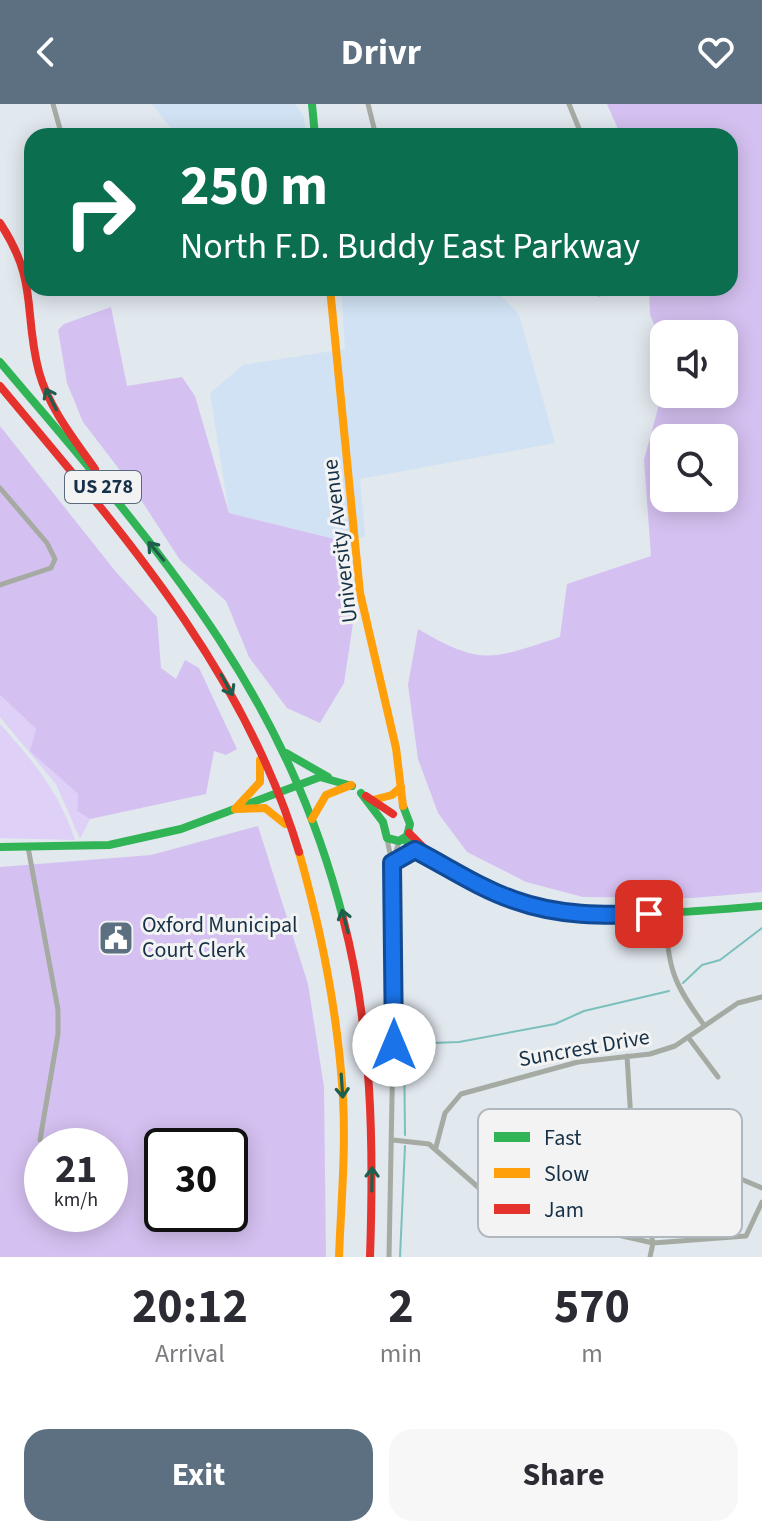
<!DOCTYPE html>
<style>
:root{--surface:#fff;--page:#f7f7f7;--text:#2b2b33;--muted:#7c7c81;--accent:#5c7081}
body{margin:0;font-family:"Source Sans 3",sans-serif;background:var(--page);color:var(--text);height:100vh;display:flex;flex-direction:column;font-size:30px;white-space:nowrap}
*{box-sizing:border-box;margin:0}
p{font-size:26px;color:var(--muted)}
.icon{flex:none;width:44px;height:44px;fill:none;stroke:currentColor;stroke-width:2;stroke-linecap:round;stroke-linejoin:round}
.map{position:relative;height:1153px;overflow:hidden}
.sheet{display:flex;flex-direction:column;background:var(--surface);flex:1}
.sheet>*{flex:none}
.hud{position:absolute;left:24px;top:24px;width:714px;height:168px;border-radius:24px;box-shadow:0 4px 20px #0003;background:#0b6e4f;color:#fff;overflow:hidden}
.fabs{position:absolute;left:650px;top:216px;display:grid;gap:16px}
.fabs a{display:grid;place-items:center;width:88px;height:88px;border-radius:16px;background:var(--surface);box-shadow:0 4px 20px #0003;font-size:40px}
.speed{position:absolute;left:24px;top:1024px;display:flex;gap:16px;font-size:40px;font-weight:700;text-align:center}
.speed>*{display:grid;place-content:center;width:104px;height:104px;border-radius:50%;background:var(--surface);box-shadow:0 4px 20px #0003;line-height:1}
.speed small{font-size:20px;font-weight:400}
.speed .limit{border:4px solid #111;border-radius:12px;background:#fff;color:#111}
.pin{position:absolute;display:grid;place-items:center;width:68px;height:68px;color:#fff;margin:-34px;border-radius:16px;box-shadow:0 4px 12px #0006}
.me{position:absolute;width:88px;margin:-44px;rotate:0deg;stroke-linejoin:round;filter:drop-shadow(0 0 6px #0008)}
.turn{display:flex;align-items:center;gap:28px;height:168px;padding:0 24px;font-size:36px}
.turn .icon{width:104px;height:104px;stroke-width:2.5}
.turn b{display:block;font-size:56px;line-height:68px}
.eta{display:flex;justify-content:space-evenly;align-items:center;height:136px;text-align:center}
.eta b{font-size:48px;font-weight:700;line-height:56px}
.primary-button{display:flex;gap:16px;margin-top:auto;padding:16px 24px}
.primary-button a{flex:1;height:92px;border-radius:24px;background:var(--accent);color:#fff;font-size:32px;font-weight:700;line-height:92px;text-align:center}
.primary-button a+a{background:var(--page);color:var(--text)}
header{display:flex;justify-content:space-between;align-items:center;height:104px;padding:0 24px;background:var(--accent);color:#fff;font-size:36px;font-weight:700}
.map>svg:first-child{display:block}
.built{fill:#d0e2f4}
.green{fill:#ded0f6}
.forest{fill:#d5c1f1;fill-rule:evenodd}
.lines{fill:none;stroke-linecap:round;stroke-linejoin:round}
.stream{stroke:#7bc0bc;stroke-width:2}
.street{stroke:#a5aaa2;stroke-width:5}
.fast{stroke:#30b455;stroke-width:8}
.slow{stroke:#ff9f0a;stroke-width:8}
.jam{stroke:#e5322d;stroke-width:8}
.oneway{stroke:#1e5e4c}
.route-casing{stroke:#114b97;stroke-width:20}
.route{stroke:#1a73e8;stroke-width:14}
.labels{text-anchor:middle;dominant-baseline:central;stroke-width:6;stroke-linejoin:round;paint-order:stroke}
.shield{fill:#f3f3f3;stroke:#586a7b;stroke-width:2}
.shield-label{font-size:20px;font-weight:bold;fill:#153047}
.street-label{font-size:22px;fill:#153047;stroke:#f3f3f3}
.poi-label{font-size:22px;fill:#153047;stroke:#f3f3f3;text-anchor:start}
.key{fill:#f3f3f3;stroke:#b0b8bf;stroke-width:2}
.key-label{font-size:22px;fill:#153047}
</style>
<header><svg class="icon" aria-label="back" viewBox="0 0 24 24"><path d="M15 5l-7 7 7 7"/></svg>Drivr<svg class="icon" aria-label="heart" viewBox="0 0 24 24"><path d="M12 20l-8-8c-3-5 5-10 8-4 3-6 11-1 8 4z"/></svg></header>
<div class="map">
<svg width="762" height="1153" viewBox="0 0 762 1153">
<rect width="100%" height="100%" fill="#e1e8ee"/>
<path class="built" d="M 152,0 L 295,0 L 304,13 L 306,32 L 177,32 Z
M 341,184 L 494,184 L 519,211 L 555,339 L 360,375 L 365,432 L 347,438 L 229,409 L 210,289 L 243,261 L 345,245 Z"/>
<path class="green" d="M 0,591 L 36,625 L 31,647 L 78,690 L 77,707 L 90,715 L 80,735 L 56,680 L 0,613 Z
M 0,620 C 32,656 60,689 75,736 L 0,734 Z"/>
<path class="forest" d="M 607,0 L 762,0 L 762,788 L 693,794 L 583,793 L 526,778 L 467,748 L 438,709 L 418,655 L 408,581 L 418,525 C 483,563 492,555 560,533 L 567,480 L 651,452 L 644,356 L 664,282 L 664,290 L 724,290 L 724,230 L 664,230 L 664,242 L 650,211 L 649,184 L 730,184 L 730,32 L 621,32 ZM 724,334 L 724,394 L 664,394 L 664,334 Z
M 111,203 L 127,282 L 182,273 L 195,292 L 229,409 L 347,438 L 355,506 L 344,579 L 320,619 L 287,604 L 249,553 L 226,497 L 180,456 L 132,382 L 83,318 L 67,279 L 58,226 L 64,220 Z
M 0,322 L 116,468 L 157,513 L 161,564 L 176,575 L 185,556 L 199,564 L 237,645 L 226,651 L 214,647 L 206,690 L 90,715 L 77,707 L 78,690 L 30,647 L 36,625 L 0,591 Z
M 258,722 L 308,880 L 324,983 L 326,1153 L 0,1153 L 0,763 L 151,751 ZM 42,1042 L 110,1042 L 110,1110 L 42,1110 ZM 162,1042 L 230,1042 L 230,1110 L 162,1110 Z"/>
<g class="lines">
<path class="stream" d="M 683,879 L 702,861 L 720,856 L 762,824
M 405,1031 L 404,940 L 459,938 L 555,920 L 584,907 L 669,887
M 400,1153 L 405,1042"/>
<path class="street" d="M 53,0 L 62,32
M 368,0 L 376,32
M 569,0 L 582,32
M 599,190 L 599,184
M 0,384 L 47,439 L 55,455 L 51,464 L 0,481
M 387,735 L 392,759 L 394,888 L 389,1153
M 28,743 L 58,906 L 58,930 L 40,1036
M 393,758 L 415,746
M 393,758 L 399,737
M 665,809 C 669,865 671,876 704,921
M 688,933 L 718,973
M 627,952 L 633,1049 L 653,1139 L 650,1153
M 393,1036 L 429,1040 L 479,1084 L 534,1095 L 596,1126 L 653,1139 L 746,1132 L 762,1098
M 436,1043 L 445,1009 L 461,990 L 578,958 L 650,950 L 675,942 L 738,899 L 762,893
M 722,1067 L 762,1084
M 534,1095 L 547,1053"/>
<path class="fast" d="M 312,0 L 315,32
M 0,258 C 151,437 283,579 343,814
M 286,649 L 328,673
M 361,689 L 383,718 L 387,734 L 399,737 L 407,732 L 410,720 L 403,702
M 403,735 C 419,748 437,757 456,767 C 556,821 652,811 762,802
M 0,743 L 109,741 L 181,725 L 320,673 L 352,682"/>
<path class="slow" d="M 330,184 L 360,489 L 396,644 L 403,702
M 373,696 L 392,691 L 401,683
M 235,705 L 260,678 L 260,656
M 239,705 L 265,704 L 285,720
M 312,715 L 326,691 L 351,681
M 299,748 C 322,829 338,910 343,994 C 346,1047 341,1100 339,1153"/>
<path class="jam" d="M 0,119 C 39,178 23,207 39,268 C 49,304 74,335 95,365
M 0,282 C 120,426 244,565 299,748
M 366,692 L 393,710
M 409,729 L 430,750
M 343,814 C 372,926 374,1037 370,1153"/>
</g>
<defs><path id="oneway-shaft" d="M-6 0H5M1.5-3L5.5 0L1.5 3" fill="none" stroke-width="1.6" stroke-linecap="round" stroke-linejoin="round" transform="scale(2)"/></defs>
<g class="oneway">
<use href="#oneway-shaft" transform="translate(51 295) rotate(-116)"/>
<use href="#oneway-shaft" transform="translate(156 447) rotate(-130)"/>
<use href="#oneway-shaft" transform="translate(227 581) rotate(61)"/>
<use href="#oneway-shaft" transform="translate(345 817) rotate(-105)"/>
<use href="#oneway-shaft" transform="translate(342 982) rotate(86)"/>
<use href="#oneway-shaft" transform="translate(372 1075) rotate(-89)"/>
</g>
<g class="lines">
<defs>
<path id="route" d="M 394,941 L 392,759 L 415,746 C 448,763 479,784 514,796 C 558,812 604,812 649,810"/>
</defs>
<use href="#route" class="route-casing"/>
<use href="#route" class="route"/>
</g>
<defs>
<symbol id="civic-square" viewBox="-11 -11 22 22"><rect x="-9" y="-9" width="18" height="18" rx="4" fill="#5c7081" stroke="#f3f3f3"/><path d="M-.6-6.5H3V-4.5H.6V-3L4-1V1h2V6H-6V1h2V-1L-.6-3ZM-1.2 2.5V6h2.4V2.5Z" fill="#fff"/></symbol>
</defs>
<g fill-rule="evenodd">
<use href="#civic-square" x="96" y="814" width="40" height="40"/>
</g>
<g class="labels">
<rect class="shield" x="65" y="367" width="76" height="32" rx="6"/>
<g class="shield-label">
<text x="103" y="383">US 278</text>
</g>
<g class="street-label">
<text transform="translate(340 437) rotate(-97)">University Avenue</text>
<text transform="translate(584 944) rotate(-10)">Suncrest Drive</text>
</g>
<g class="poi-label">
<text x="142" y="821">Oxford Municipal<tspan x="142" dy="25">Court Clerk</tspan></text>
</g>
</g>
<rect x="478" y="1005" width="264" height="128" rx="12" class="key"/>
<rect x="494" y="1028" width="36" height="10" fill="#30b455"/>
<rect x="494" y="1064" width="36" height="10" fill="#ff9f0a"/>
<rect x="494" y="1100" width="36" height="10" fill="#e5322d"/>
<g class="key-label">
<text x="544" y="1041">Fast</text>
<text x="544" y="1077">Slow</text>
<text x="544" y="1113">Jam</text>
</g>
</svg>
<div class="fabs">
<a><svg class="icon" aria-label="sound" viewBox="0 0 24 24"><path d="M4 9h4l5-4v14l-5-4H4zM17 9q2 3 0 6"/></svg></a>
<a><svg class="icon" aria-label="search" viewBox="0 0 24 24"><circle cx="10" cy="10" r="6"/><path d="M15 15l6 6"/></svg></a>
</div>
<div class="speed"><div>21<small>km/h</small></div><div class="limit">30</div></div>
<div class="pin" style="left:649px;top:810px;background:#d93025"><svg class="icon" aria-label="arrive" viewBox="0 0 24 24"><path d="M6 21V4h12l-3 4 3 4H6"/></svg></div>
<svg class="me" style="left:394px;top:941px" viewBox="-20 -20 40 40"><circle r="19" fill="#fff"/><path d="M0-13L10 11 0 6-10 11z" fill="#1a73e8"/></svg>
<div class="hud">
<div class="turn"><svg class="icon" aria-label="right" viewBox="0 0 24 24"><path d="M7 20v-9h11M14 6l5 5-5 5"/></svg><div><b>250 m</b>North F.D. Buddy East Parkway</div></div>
</div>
</div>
<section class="sheet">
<div class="eta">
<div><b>20:12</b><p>Arrival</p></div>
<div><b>2</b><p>min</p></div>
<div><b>570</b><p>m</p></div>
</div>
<div class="primary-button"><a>Exit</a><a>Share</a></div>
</section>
